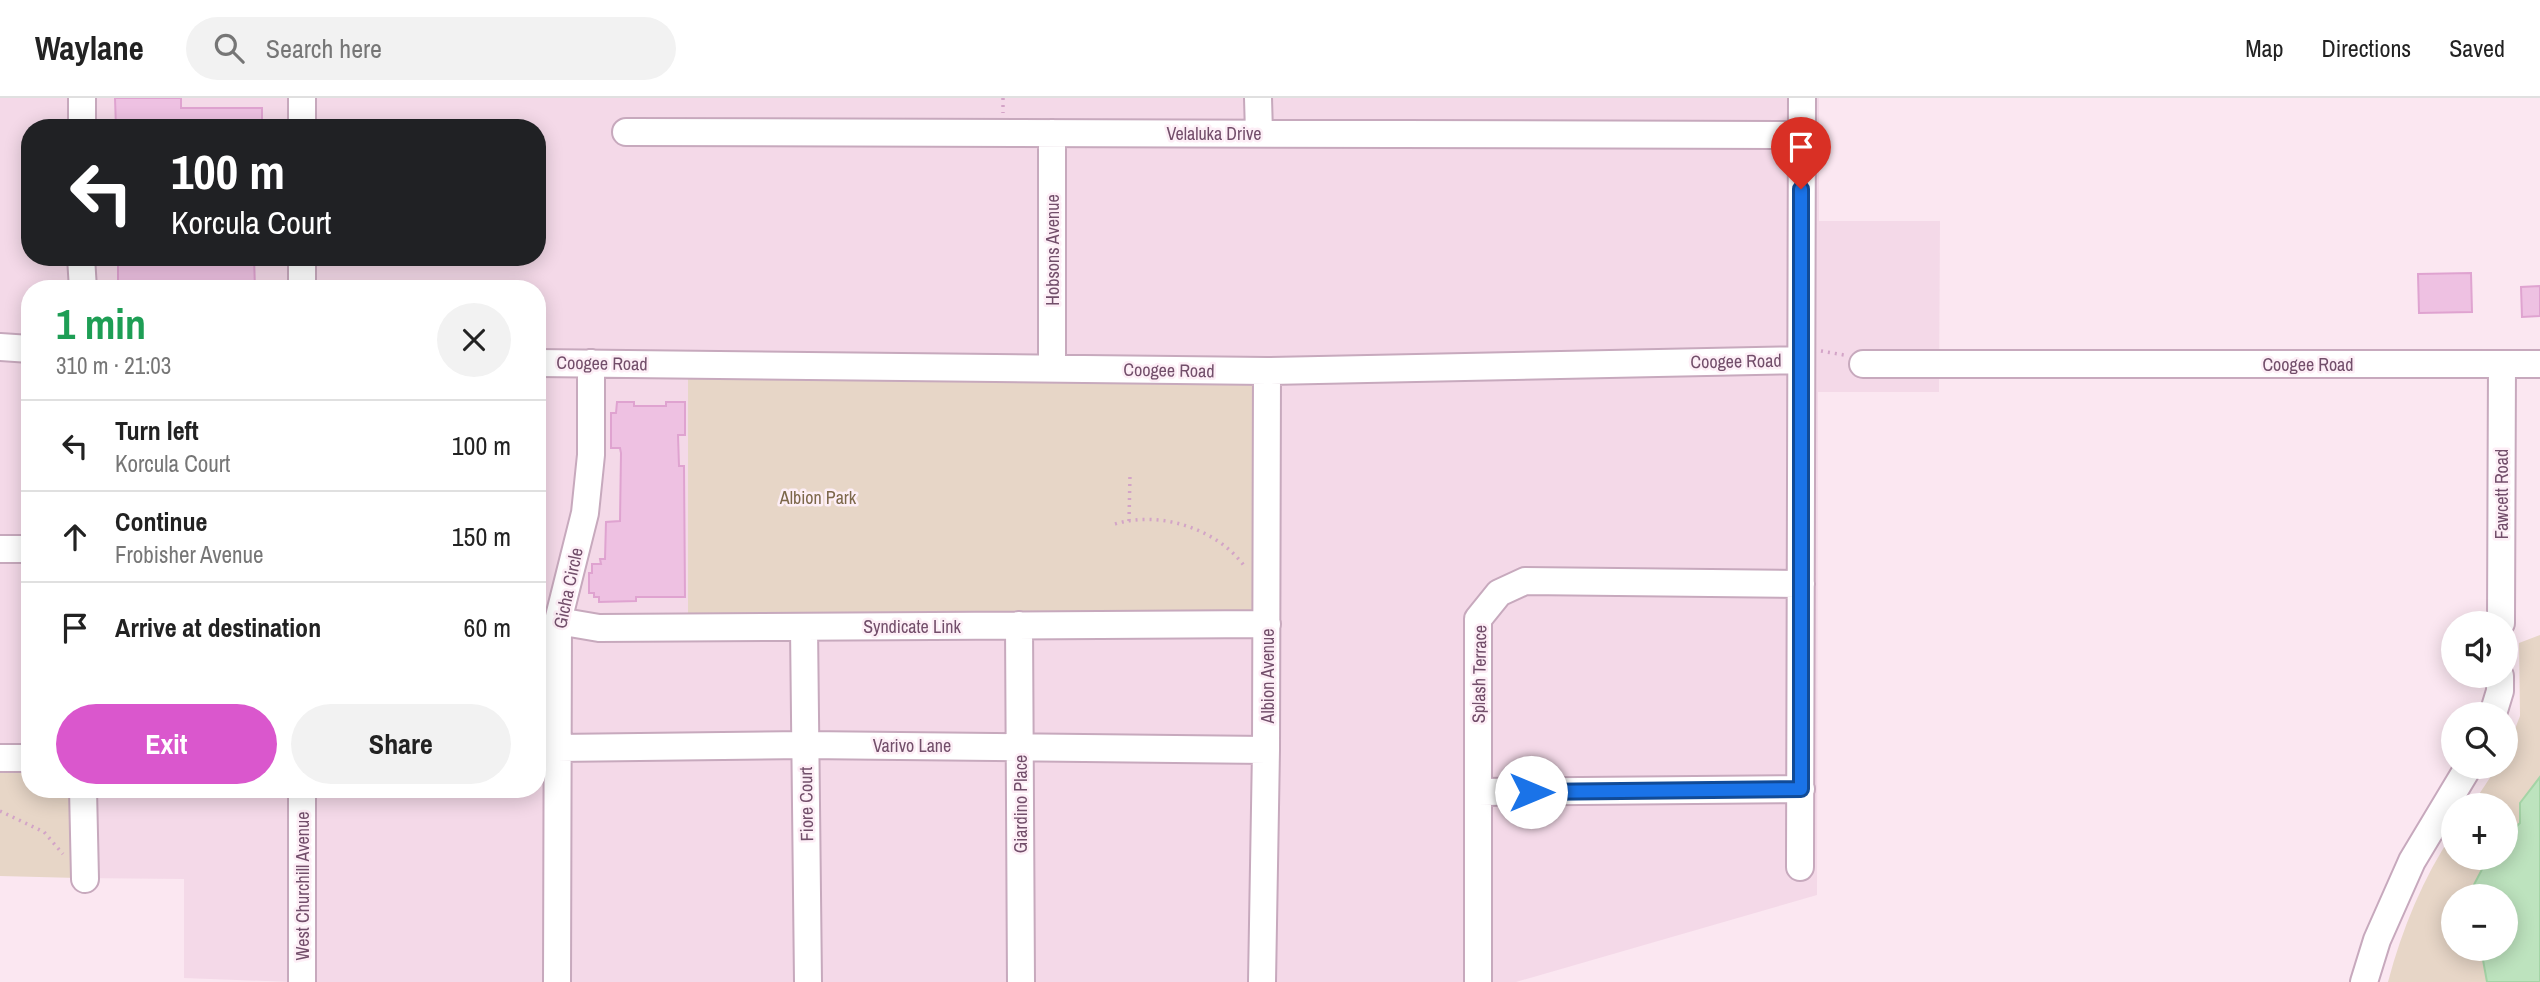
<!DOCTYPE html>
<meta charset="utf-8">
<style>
:root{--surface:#fff;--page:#f2f2f2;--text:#222;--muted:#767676;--line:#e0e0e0;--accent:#da57cd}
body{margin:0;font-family:"Archivo Narrow",sans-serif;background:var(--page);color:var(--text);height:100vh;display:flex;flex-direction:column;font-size:26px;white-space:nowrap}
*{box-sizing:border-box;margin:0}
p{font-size:23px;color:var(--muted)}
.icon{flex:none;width:38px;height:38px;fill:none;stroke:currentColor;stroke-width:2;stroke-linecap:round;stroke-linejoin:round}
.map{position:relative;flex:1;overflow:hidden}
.panel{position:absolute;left:21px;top:182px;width:525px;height:518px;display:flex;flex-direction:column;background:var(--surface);border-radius:28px;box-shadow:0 4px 18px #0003}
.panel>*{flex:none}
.guide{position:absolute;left:21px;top:21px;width:525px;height:147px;border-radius:28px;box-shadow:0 4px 18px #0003;background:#202124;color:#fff;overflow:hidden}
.buttons{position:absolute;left:2441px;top:513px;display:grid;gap:14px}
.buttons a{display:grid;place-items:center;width:77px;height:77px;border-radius:50%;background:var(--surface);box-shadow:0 4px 18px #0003;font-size:35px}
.pin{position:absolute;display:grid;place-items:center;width:60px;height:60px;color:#fff;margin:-72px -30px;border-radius:50% 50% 50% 0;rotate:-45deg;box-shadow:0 0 7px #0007}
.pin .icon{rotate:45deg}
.me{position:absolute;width:77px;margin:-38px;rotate:90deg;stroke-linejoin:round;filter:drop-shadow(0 0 5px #0008)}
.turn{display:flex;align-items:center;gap:24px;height:147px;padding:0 35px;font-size:32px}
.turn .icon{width:91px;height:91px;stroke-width:2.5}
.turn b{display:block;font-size:49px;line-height:60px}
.round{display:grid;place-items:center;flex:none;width:74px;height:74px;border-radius:37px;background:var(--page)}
.overview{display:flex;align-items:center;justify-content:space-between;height:119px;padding:0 35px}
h1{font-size:42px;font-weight:700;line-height:52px;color:#1e9e55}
.action{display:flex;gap:14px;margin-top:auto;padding:14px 35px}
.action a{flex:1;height:80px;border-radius:42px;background:var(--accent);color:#fff;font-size:28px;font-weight:700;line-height:80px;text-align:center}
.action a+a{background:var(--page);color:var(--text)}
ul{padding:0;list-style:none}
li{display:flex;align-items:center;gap:21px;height:91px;padding:0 35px;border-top:2px solid var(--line)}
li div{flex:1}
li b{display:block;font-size:26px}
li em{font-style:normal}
header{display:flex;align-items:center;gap:42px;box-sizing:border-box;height:98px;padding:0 35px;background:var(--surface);border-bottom:2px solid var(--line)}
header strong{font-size:33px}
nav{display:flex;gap:38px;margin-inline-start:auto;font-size:24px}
.search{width:490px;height:63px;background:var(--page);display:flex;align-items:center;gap:18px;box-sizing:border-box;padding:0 24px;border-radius:38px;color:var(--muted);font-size:26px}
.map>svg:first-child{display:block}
.residential{fill:#f4d9e8;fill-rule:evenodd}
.green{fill:#e7d6c7;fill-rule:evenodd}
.water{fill:#bde3be;stroke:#a4d4a6;stroke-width:2}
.building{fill:#eec1e2;stroke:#dfa3d0;stroke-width:2}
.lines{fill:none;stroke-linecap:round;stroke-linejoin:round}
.minor-casing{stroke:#c7a9bd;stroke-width:30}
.path{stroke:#d3a4c7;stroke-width:3.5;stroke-dasharray:2 5;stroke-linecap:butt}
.minor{stroke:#fff;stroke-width:26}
.route-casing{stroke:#114b97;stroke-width:18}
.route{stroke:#1a73e8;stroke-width:12}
.labels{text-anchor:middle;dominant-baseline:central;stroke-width:5;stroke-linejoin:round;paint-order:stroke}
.street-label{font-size:18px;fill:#724e6a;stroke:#fdeef6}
.park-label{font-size:18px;fill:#7c674a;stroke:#fdeef6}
</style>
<header>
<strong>Waylane</strong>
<div class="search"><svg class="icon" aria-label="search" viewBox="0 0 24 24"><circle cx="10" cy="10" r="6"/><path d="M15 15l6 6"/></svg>Search here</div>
<nav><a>Map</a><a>Directions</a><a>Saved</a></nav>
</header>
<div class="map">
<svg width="2540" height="884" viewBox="0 0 2540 884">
<rect width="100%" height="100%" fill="#fbe7f1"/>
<path class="residential" d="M 0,0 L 1819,0 L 1819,123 L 1940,123 L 1939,294 L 1818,294 L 1817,797 L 1516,884 L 292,884 L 184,880 L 184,781 L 78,780 L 75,691 L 537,691 L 537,191 L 30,191 L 30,669 L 0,669 ZM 30,30 L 537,30 L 537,159 L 30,159 Z"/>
<path class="green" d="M 688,266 L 1267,273 L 1267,526 L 688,529 Z
M 2540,537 L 2540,884 L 2388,884 C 2402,831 2423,780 2453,735 L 2454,760 L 2506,760 L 2506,707 L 2472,707 L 2497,669 L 2506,668 L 2506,654 L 2520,618 L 2519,545 ZM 2454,798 L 2506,798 L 2506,850 L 2454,850 Z
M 0,669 L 30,669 L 30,691 L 75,691 L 78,780 L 0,778 Z"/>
<path class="water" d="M 2540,679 L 2540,884 L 2487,884 L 2481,851 L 2506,850 L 2506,798 L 2469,796 L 2488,760 L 2506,760 L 2506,738 L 2520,725 L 2520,705 Z"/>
<path class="building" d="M 115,0 L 181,0 L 181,10 L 262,10 L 262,29 L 116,30 Z
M 118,159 L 254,159 L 255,191 L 118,191 Z
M 2471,175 L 2472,214 L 2419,215 L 2418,176 Z
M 2540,188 L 2540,218 L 2522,219 L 2521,189 Z
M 617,304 L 634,304 L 634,308 L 666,308 L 666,304 L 685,304 L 685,337 L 678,337 L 679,368 L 684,368 L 685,499 L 636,499 L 636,503 L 599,504 L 599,499 L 594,499 L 594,495 L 589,495 L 589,475 L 592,475 L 592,466 L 601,466 L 600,461 L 605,461 L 606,424 L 620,423 L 621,355 L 620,350 L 611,350 L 611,315 L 616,315 Z"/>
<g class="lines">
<defs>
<path id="minor" d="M 302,0 L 302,30
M 1258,0 L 1259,35
M 82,30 L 82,0
M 626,34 L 1802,37
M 81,159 L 83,191
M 302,159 L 302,191
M 0,249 L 30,251
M 537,265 L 1267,273 L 1801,262
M 1863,266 L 2540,266
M 1052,270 L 1052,35
M 0,451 L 30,451
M 558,523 L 599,530 L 1267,526
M 2501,525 L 2502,266
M 1019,527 L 1021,884
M 804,529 L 808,884
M 2493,616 L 2500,593 L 2500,578
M 557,650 L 805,647 L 1266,652
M 0,660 L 30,660
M 83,691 L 85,781
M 1478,694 L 1801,691
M 1800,769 L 1802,0
M 302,884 L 302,691
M 557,884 L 558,523 L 585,415 L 591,357 L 591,265
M 1262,884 L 1266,652 L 1267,273
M 1478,884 L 1478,521 L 1499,495 L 1525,483 L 1801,486
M 2364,884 L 2377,842 L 2412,763 L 2469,668"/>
</defs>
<use href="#minor" class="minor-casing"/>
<path class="path" d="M 1003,0 L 1003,15
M 1821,253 L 1844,257
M 1129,423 L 1130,377
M 1115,426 C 1160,412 1218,431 1245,469
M 2514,543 L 2515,563
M 0,713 L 44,734 L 63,756"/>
<use href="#minor" class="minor"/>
</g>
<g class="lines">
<defs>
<path id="route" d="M 1531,694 L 1801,691 L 1801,91"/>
</defs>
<use href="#route" class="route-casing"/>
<use href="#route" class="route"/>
</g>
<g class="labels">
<g class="street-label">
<text x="1214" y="35">Velaluka Drive</text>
<text transform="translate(1052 152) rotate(-90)">Hobsons Avenue</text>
<text transform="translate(1736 263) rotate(-1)">Coogee Road</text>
<text transform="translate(602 265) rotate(1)">Coogee Road</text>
<text x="2308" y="266">Coogee Road</text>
<text transform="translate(1169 272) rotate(1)">Coogee Road</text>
<text transform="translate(2501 396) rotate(-90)">Fawcett Road</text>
<text transform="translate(568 490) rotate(-78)">Gicha Circle</text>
<text x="912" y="528">Syndicate Link</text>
<text transform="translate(1479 576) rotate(-89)">Splash Terrace</text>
<text transform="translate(1267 578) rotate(-90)">Albion Avenue</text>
<text x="912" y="647">Varivo Lane</text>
<text transform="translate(806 706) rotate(-91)">Fiore Court</text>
<text transform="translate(1020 706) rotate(-90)">Giardino Place</text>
<text transform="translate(302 788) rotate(-90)">West Churchill Avenue</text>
</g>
<g class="park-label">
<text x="818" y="399">Albion Park</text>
</g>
</g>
</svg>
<div class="buttons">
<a><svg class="icon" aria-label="sound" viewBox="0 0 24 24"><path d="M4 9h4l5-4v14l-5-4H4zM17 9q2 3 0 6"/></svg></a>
<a><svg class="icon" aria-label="search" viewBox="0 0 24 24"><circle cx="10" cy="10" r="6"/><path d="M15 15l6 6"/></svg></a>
<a>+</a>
<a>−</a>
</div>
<div class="pin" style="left:1801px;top:91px;background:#d93025"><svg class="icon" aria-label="arrive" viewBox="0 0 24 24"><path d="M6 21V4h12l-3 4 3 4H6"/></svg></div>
<svg class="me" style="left:1531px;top:694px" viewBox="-20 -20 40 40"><circle r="19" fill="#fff"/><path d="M0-13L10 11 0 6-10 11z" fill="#1a73e8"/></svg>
<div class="guide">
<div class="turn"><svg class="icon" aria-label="left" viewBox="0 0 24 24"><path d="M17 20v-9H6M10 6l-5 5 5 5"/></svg><div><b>100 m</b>Korcula Court</div></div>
</div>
<section class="panel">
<div class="overview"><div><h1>1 min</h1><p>310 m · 21:03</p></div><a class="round"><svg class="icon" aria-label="close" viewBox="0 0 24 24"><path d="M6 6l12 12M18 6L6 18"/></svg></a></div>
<ul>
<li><svg class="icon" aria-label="left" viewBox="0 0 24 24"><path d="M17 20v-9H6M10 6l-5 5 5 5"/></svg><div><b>Turn left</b><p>Korcula Court</p></div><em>100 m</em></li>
<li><svg class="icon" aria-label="ahead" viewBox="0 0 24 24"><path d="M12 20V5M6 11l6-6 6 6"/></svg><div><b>Continue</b><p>Frobisher Avenue</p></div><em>150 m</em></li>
<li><svg class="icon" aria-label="arrive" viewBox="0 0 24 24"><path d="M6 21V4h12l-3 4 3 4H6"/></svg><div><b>Arrive at destination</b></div><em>60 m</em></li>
</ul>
<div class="action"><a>Exit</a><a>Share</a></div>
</section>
</div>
